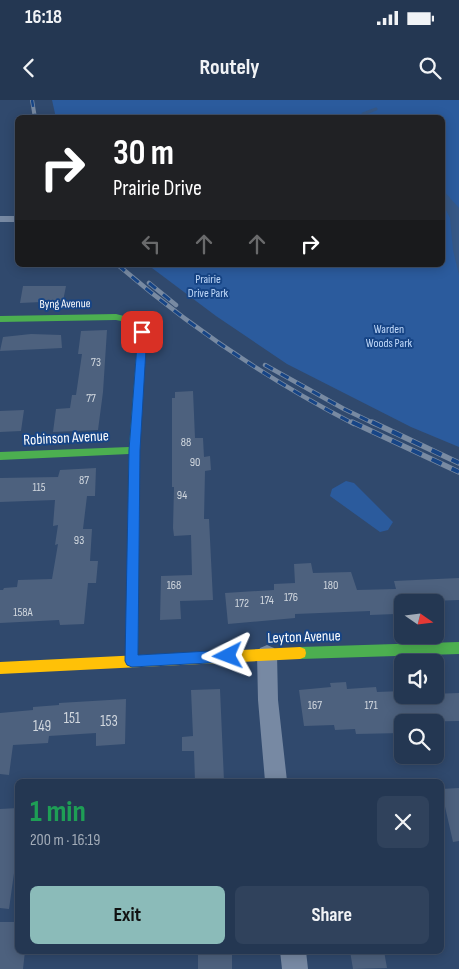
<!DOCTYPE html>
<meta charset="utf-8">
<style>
:root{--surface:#243752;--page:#30425c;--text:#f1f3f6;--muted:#a3acb8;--line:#415169;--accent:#8bbbb9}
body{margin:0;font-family:"Sofia Sans Condensed",sans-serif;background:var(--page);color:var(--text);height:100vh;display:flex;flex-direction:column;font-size:19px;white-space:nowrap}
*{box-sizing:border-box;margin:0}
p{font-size:16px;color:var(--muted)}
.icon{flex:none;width:28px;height:28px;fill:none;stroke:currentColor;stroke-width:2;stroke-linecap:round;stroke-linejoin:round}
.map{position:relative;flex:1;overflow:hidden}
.side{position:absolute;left:15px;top:679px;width:429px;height:175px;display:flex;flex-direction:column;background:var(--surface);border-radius:8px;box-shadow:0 2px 12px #0003,0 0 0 1px var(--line)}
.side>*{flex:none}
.hud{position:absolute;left:15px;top:15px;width:430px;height:152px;border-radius:8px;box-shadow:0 2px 12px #0003,0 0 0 1px var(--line);background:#202124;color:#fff;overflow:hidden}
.needle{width:32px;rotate:104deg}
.fabs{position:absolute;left:394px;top:494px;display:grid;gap:10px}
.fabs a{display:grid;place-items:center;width:50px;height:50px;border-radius:8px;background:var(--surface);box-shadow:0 2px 12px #0003,0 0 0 1px var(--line);font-size:25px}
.pin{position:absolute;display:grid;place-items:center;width:42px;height:42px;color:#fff;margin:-21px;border-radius:10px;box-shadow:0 2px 8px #0006}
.me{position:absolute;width:55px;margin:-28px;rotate:267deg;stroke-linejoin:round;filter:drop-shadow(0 0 4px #0008)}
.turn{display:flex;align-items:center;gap:18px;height:105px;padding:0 15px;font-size:22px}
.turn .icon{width:65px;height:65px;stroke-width:2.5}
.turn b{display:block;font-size:35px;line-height:42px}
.lanes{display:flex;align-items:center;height:48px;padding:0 15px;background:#0003;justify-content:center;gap:25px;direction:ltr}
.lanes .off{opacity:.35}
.round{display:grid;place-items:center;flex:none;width:52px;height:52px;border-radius:8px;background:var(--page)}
.summary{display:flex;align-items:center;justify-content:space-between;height:85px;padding:0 15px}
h1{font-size:30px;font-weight:700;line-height:38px;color:#1e9e55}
.cta{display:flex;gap:10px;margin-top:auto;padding:10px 15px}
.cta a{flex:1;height:58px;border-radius:8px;background:var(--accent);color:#111;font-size:20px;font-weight:700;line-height:58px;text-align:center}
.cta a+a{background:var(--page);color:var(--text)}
.status{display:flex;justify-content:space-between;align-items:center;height:35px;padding:0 25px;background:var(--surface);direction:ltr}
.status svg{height:14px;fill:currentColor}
header{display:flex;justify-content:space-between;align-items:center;height:65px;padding:0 15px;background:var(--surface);font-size:22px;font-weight:700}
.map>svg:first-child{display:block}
.green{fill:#2b5b9d}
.water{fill:#365886}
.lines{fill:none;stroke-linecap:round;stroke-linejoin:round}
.stream{stroke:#365886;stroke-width:3}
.building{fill:#4d617e}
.street{fill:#7789a3;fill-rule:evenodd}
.fast{fill:#4caf50;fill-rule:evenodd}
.slow{fill:#ffc107;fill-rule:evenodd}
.rail-far2-casing{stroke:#788aa2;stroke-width:4}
.rail-far1-casing{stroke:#788aa2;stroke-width:4.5}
.rail-casing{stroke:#788aa2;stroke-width:5.5}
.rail-far2{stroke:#174586;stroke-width:2.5;stroke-dasharray:7;stroke-linecap:butt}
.rail-far1{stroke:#174586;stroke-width:3;stroke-dasharray:9;stroke-linecap:butt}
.rail{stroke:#174586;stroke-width:4;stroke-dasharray:11;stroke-linecap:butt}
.route{fill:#1a73e8;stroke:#114b97}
.labels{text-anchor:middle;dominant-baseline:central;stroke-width:4;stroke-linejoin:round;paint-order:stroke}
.far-park-label{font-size:12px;fill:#c2dafa;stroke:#174586}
.far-street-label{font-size:12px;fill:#fff;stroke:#174586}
.number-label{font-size:12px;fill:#d2d8df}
.street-label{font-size:15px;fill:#fff;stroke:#174586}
.near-number-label{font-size:15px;fill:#d2d8df}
</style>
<div class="status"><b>16:18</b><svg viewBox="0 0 49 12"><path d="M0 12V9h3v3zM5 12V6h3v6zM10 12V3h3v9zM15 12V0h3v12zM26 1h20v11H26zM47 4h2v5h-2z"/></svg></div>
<header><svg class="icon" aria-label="back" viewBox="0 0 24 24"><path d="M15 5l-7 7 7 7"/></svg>Routely<svg class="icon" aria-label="search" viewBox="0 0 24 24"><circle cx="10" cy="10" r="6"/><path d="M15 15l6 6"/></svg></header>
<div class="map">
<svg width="459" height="869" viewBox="0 0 459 869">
<rect width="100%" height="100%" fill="#30496d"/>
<path class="green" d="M 52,0 L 459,0 L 459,347 L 411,327 L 287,264 L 216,216 L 148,165 L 442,165 L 442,18 L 56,18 Z
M 346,381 L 354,383 L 393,422 L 388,430 L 380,432 L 330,396 L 332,389 Z"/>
<path class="water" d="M 442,89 L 459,108 L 459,175 L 453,150 L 450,118 L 443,104 Z"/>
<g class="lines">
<path class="stream" d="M 363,14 L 376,9"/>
</g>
<path class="building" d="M 23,186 L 66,186 L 63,201 L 20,203 Z
M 107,230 L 103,292 L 98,330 L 53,332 L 56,309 L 70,308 L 72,295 L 76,295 L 82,254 L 78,254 L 81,231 Z
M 31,234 L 61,235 L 62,248 L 0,251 L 3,237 Z
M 193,291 L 195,338 L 203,338 L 204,357 L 210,356 L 211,370 L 205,371 L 204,419 L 209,419 L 213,500 L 180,501 L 181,519 L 160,520 L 161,476 L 192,475 L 191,435 L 174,436 L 173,428 L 174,387 L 172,387 L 172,298 L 175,298 L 175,292 Z
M 24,310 L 21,331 L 0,332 L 0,311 Z
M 96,368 L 95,396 L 87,396 L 83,429 L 92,429 L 90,461 L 98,461 L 96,483 L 88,483 L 84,524 L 60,525 L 59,520 L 0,523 L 0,490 L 3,490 L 4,488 L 17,487 L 18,480 L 52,479 L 58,444 L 55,445 L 58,425 L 53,426 L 55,400 L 0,402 L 0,378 L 58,377 L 60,370 Z
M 311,463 L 313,473 L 351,472 L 357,490 L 396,489 L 394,481 L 459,478 L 459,500 L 402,502 L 402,505 L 393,505 L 395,514 L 370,515 L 370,511 L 295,514 L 295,518 L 228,524 L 225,493 L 274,490 L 274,484 L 295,483 L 294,464 Z
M 346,582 L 347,589 L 376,587 L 377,592 L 402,591 L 402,595 L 459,593 L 459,621 L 402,622 L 402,633 L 356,634 L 355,629 L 335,630 L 334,625 L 304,626 L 299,590 L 331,587 L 330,583 Z
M 220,589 L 224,681 L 195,681 L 194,651 L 182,651 L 182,637 L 193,636 L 191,590 Z
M 126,599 L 125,644 L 96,646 L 96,633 L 49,636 L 48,643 L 13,645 L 9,675 L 0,674 L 0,613 L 33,610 L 33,607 L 59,605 L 59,603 Z
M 459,688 L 459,741 L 453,742 L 441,689 Z
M 18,708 L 18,766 L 15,766 L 9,809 L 0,808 L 0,709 Z
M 0,822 L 18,822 L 18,851 L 25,851 L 23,869 L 0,869 Z
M 232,851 L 232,869 L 198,869 L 198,853 Z
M 350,851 L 384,851 L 387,868 L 353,869 Z"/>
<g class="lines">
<path class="street" d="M 0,116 L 18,116 L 18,122 L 0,122 Z
M 267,545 L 274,548 L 277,554 L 278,600 L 287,681 L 265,681 L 258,600 L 257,554 L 260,548 Z
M 280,851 L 306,851 L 308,869 L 282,869 Z"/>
<path class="fast" d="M 116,214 L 132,218 L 146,232 L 139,350 L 138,561 L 137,565 L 132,567 L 127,565 L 126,561 L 129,354 L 0,360 L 0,352 L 129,347 L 138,233 L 126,222 L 116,220 L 0,222 L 0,216 Z
M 459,542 L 459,554 L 300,559 L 295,557 L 294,553 L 295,549 L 300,547 Z"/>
<path class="slow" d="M 300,547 L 305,549 L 306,553 L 305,557 L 300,559 L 0,574 L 0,562 Z"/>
<defs>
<path id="rail-far2" d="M 32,0 L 35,18"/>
<path id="rail-far1" d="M 118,165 C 191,228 269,280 354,324
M 149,183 L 176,205
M 265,265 L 344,309 L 375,324"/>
<path id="rail" d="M 352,322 L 459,372
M 372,322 L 459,363"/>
</defs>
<use href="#rail-far2" class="rail-far2-casing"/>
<use href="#rail-far1" class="rail-far1-casing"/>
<use href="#rail" class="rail-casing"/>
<use href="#rail-far2" class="rail-far2"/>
<use href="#rail-far1" class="rail-far1"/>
<use href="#rail" class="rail"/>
</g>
<path class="route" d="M 142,230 L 147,232 L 140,350 L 138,555 L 228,550 L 233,552 L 235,556 L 233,560 L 228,562 L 132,567 L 127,565 L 125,561 L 129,350 L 138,232 Z"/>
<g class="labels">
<g class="far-park-label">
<text x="208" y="179">Prairie<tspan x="208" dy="14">Drive Park</tspan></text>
<text x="389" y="229">Warden<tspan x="389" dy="14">Woods Park</tspan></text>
</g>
<g class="far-street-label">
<text transform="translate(65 204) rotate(-1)">Byng Avenue</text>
</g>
<g class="number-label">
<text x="96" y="262">73</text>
<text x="91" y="298">77</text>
<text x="186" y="342">88</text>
<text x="195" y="362">90</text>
<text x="84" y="380">87</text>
<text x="39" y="387">115</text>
<text x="182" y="395">94</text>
<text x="79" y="440">93</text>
<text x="174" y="485">168</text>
<text x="331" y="485">180</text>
<text x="291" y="497">176</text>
<text x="267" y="500">174</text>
<text x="242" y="503">172</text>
<text x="23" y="512">158A</text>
<text x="315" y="605">167</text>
<text x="371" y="605">171</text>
</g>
<g class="street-label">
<text transform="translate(66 338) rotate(-3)">Robinson Avenue</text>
<text transform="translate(304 537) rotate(-2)">Leyton Avenue</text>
</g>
<g class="near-number-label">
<text x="72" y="618">151</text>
<text x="109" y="621">153</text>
<text x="42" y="626">149</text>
</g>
</g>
</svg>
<div class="fabs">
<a><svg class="needle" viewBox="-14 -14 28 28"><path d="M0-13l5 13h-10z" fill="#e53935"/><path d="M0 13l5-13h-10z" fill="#a3acb8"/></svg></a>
<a><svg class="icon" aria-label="sound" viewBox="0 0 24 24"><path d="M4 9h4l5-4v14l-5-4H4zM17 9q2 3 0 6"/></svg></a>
<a><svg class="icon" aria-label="search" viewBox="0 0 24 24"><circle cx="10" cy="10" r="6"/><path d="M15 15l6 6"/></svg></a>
</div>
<div class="pin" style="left:142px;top:232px;background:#d93025"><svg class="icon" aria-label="arrive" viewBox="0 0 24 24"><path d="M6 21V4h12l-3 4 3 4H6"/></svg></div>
<svg class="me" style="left:228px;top:556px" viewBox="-20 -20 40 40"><path d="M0-17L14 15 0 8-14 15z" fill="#1a73e8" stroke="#fff" stroke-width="4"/></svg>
<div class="hud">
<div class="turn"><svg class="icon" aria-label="right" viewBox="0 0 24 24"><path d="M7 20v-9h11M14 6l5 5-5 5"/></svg><div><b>30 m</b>Prairie Drive</div></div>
<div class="lanes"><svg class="icon off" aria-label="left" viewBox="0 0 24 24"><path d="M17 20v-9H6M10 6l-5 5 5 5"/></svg><svg class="icon off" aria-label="ahead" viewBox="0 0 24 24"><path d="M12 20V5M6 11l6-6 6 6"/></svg><svg class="icon off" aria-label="ahead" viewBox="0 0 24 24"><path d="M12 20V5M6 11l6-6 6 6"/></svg><svg class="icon" aria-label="right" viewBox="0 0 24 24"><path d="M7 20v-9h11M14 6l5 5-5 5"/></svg></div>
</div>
<section class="side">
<div class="summary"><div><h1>1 min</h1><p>200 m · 16:19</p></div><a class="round"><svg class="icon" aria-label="close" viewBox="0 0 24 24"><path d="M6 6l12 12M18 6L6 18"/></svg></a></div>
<div class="cta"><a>Exit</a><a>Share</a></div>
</section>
</div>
